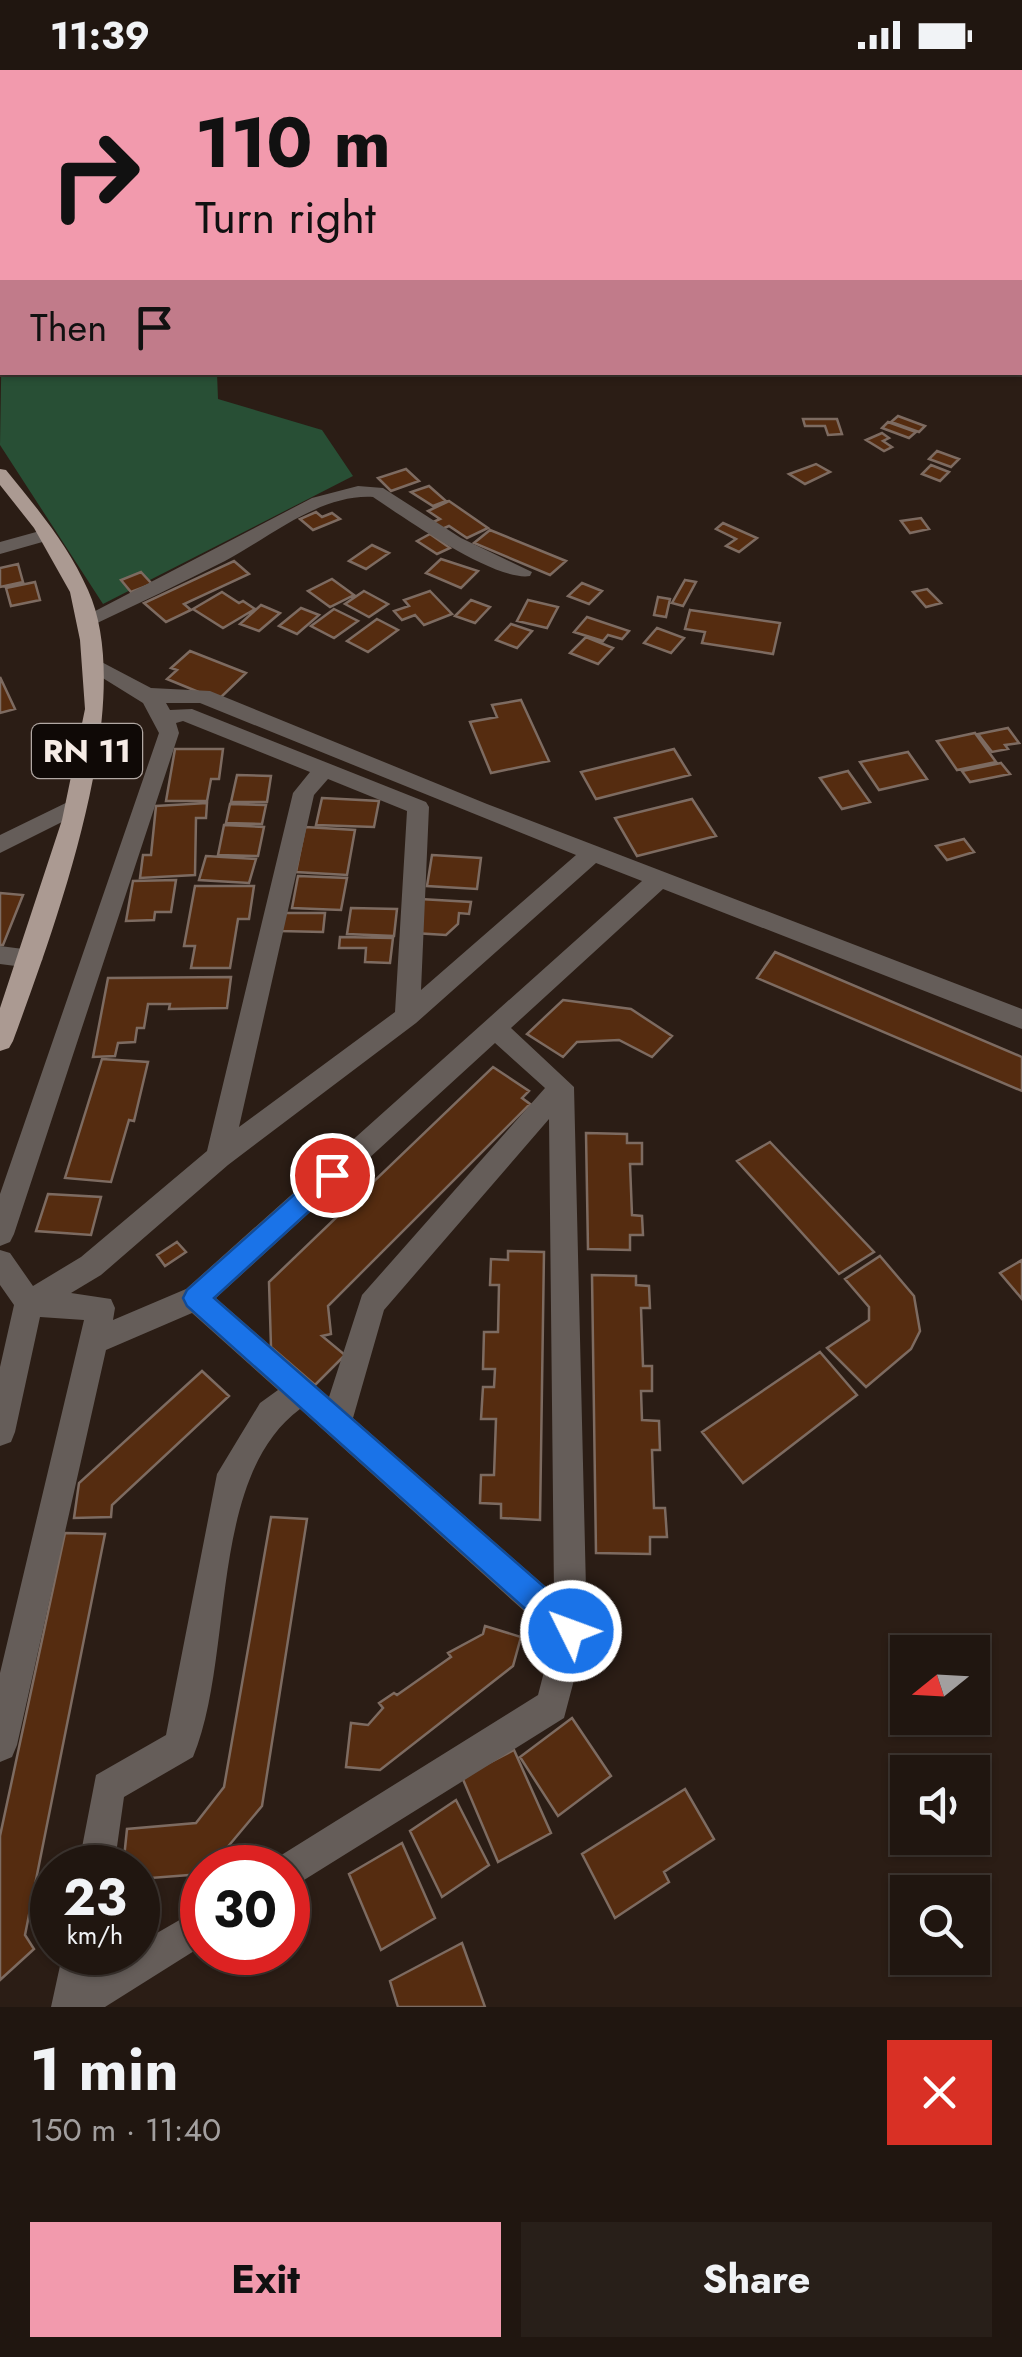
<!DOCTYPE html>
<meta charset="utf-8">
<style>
:root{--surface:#201610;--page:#281f19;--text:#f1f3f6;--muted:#a29f9f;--line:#3d3530;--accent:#f29aad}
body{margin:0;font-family:Jost,sans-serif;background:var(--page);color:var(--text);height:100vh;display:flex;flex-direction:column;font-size:38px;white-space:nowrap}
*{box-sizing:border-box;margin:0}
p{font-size:32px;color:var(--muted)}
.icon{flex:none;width:55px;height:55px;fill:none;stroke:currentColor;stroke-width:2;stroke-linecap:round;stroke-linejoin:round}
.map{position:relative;height:1937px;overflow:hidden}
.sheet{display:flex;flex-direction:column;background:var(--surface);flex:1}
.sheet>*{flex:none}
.banner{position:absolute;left:0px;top:0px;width:1022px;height:305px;box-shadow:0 2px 8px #0004,0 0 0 2px var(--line);background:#f29aad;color:#111;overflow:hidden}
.needle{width:65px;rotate:252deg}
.buttons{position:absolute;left:890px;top:1565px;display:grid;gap:20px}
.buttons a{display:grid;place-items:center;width:100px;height:100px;border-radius:0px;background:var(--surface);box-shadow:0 2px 8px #0004,0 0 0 2px var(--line);font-size:50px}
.speed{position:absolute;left:30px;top:1775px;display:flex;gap:20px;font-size:50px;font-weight:700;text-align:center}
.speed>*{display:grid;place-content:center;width:130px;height:130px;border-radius:50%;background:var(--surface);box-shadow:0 2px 8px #0004,0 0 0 2px var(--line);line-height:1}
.speed small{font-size:25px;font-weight:400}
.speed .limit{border:15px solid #d22;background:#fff;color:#111}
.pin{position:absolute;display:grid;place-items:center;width:85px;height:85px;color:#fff;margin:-42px;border:5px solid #fff;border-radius:50%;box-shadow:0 2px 10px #0007}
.me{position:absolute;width:110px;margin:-55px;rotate:312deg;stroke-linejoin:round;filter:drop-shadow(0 0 8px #0008)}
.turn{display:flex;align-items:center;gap:35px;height:210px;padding:0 30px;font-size:45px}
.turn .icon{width:130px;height:130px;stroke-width:2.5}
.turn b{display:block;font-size:70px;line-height:85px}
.then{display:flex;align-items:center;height:95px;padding:0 30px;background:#0003;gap:20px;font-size:38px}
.round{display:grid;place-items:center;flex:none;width:105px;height:105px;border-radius:0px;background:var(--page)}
.head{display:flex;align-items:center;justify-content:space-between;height:170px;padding:0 30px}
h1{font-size:60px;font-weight:700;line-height:75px}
.action{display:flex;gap:20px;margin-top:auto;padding:20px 30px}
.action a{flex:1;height:115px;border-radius:0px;background:var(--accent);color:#111;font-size:40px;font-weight:700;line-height:115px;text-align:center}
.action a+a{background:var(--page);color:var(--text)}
.status{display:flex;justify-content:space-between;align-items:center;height:70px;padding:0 50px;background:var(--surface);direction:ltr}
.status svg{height:28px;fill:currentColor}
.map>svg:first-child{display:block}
.green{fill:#284f35}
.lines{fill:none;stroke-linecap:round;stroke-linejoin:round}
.stream{stroke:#000e2f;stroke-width:4}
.building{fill:#552c10;stroke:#7d6b61;stroke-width:2.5}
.minor{fill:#655d59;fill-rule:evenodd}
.major{fill:#ab9a92;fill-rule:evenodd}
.route{fill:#1a73e8;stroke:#114b97;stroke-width:2.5}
.labels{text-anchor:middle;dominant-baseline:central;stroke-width:10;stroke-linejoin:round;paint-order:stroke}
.shield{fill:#0f0906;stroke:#b1a8a3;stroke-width:2.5}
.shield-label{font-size:32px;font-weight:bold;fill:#f6ece6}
</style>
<div class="status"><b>11:39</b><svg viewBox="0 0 49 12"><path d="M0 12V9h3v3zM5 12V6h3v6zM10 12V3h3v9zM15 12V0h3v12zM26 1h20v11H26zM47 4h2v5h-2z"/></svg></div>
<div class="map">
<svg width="1022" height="1937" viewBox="0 0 1022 1937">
<rect width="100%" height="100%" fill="#2b1d15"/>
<path class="green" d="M 2,254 L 2,302 L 217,303 L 218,329 L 322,360 L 353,406 L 103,534 L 0,375 Z"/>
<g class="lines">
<path class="stream" d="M 489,2 L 496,0"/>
</g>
<path class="building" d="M 898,346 L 925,356 L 919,362 L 891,352 Z
M 803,349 L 837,349 L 842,364 L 828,365 L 825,356 L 805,356 Z
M 888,352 L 916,362 L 909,368 L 882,358 Z
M 882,363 L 889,368 L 883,371 L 892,377 L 884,381 L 866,370 Z
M 937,381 L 959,389 L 951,397 L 929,389 Z
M 816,394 L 830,402 L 805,414 L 789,404 Z
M 931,395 L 949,402 L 940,411 L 922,404 Z
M 406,399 L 419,411 L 391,421 L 378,408 Z
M 429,416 L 446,431 L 433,436 L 411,422 Z
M 449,431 L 488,458 L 467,468 L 449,456 L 442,459 L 433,452 L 440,449 L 428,441 Z
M 316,442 L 322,447 L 332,443 L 340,449 L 313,460 L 300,449 Z
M 921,448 L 929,459 L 910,463 L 901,451 Z
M 723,453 L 757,468 L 739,482 L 726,476 L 736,469 L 716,459 Z
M 490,460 L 566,491 L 550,505 L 474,473 Z
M 430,464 L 450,478 L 437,484 L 417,471 Z
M 372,475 L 389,483 L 366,499 L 349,491 Z
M 441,489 L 478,501 L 461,518 L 426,503 Z
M 234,491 L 249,504 L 184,534 L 191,540 L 166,552 L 144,533 Z
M 18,494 L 23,512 L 0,517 L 0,498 Z
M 141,502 L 152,514 L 131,522 L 121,510 Z
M 332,509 L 354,525 L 330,537 L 308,521 Z
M 685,510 L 696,512 L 683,536 L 672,533 Z
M 35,512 L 40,530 L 11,536 L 6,518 Z
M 582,513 L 602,521 L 589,534 L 568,526 Z
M 927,519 L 941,533 L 926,537 L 913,522 Z
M 364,521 L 388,534 L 369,547 L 345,534 Z
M 430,521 L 452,544 L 424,555 L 415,545 L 402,550 L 394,541 L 409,536 L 404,530 Z
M 222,522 L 239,533 L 243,531 L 255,539 L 223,558 L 193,539 Z
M 658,527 L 670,529 L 666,547 L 654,545 Z
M 471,530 L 490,537 L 475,553 L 455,546 Z
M 528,530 L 558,537 L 547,558 L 517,551 Z
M 261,535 L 280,543 L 259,561 L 240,554 Z
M 301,538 L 319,545 L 297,564 L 279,556 Z
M 334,539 L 358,551 L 334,568 L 311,556 Z
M 690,540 L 780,553 L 773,584 L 702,573 L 705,562 L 685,559 Z
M 587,547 L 629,561 L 622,569 L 608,565 L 603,571 L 574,562 Z
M 377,549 L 398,560 L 368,582 L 347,571 Z
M 511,554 L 532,561 L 517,578 L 496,570 Z
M 657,558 L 684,568 L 671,583 L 644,573 Z
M 586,567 L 613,578 L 598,594 L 570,583 Z
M 190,581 L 246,603 L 218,630 L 167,609 L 177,600 L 171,598 Z
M 0,607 L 15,639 L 0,643 Z
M 521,630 L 549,691 L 491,703 L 470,652 L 497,647 L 492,635 Z
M 1008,658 L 1019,673 L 1005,675 L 1008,679 L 992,682 L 978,664 Z
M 975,663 L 996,692 L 957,700 L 937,671 Z
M 175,679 L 223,679 L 219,709 L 211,709 L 207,731 L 166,731 Z
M 674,679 L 690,705 L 596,729 L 581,702 Z
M 908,682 L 927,709 L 879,720 L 860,692 Z
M 1001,693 L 1010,704 L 970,712 L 962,701 Z
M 848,701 L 870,732 L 842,739 L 820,708 Z
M 237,705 L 271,706 L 267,732 L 231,732 Z
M 322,728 L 379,731 L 374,757 L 316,755 Z
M 692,729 L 716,766 L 637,786 L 615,748 Z
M 207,733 L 206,748 L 196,748 L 195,805 L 140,808 L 143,785 L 151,785 L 156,736 Z
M 230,734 L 266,735 L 262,754 L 226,753 Z
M 224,755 L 264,757 L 258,786 L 218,785 Z
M 305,757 L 355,760 L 347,805 L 296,802 Z
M 964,769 L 974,782 L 947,790 L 936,776 Z
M 432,785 L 481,788 L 477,819 L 427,816 Z
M 206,786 L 256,789 L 249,813 L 199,810 Z
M 298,806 L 347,808 L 341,840 L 292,838 Z
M 176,810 L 171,842 L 155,842 L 154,850 L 126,851 L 133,811 Z
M 195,816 L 254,816 L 249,849 L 238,849 L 230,898 L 191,898 L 195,876 L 184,876 Z
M 0,823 L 23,825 L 3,875 L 0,875 Z
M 420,829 L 471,832 L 469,844 L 459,843 L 458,854 L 446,865 L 414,863 Z
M 351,838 L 397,839 L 394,866 L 347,864 Z
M 283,843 L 325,843 L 323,862 L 280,861 Z
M 340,867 L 393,868 L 390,893 L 365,892 L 366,878 L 339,878 Z
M 775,882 L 1022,987 L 1022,1021 L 757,908 Z
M 231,907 L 227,938 L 169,939 L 170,934 L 148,934 L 144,958 L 137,958 L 135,972 L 118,973 L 115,986 L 93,987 L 108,908 Z
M 563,930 L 631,939 L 672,966 L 652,987 L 619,970 L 577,972 L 563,987 L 527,964 Z
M 102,989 L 148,992 L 134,1051 L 129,1050 L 111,1112 L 65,1108 Z
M 493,997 L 529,1021 L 522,1028 L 530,1034 L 328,1236 L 331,1264 L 322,1266 L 345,1285 L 315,1315 L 271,1277 L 269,1212 Z
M 586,1063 L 627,1064 L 627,1073 L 642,1073 L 642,1094 L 630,1094 L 632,1145 L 642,1146 L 643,1165 L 630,1165 L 630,1180 L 588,1179 Z
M 770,1072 L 874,1182 L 839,1204 L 737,1091 Z
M 48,1124 L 101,1127 L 91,1165 L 36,1161 Z
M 177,1172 L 186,1182 L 165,1196 L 157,1185 Z
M 508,1181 L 544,1182 L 540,1450 L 501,1448 L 501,1434 L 480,1433 L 481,1405 L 494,1405 L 496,1349 L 481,1349 L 483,1317 L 494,1317 L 495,1299 L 483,1299 L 484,1262 L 498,1262 L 499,1215 L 490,1215 L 491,1189 L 508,1190 Z
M 880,1186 L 914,1226 L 920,1261 L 911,1279 L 866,1317 L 827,1278 L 869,1250 L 869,1237 L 845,1209 Z
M 1022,1190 L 1022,1229 L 1000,1203 Z
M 592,1205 L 636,1206 L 636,1215 L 649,1216 L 650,1238 L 641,1238 L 643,1296 L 652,1296 L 652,1321 L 641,1321 L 642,1350 L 659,1351 L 660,1380 L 652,1380 L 654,1438 L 665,1438 L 667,1467 L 650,1467 L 650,1484 L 596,1483 Z
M 820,1282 L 857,1325 L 743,1413 L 702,1362 Z
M 202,1301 L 229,1326 L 112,1435 L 111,1447 L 74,1448 L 79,1413 Z
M 271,1447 L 307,1449 L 262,1736 L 210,1798 L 202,1798 L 202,1804 L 138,1809 L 138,1798 L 123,1798 L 127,1759 L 196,1753 L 224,1717 Z
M 65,1463 L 105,1464 L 25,1865 L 34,1879 L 0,1910 L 0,1766 Z
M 485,1556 L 521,1567 L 513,1596 L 380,1700 L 346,1697 L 351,1653 L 368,1655 L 383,1638 L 379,1633 L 394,1623 L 397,1625 L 451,1587 L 448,1583 L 483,1564 Z
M 572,1648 L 611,1706 L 558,1746 L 520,1687 Z
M 514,1680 L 551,1763 L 498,1792 L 462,1707 Z
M 685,1719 L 714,1769 L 664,1802 L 669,1812 L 615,1848 L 582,1784 Z
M 456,1730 L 489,1795 L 442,1827 L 410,1761 Z
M 402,1773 L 435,1848 L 381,1880 L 349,1804 Z
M 462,1873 L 485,1937 L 398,1937 L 390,1911 Z"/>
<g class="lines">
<path class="minor" d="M 811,0 L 823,0 L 823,2 L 811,2 Z
M 2,41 L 2,49 L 0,50 L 0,42 Z
M 2,241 L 2,251 L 0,252 L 0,242 Z
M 1020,242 L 1022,242 L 1022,252 L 1020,252 Z
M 358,416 L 383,418 L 461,468 L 532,502 L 530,506 C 495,512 403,447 373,427 C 320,424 270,467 225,491 C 182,513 137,534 93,555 L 86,557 L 76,551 L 312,428 Z
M 47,459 L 56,465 L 53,469 L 0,484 L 0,472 Z
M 92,587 L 151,618 L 210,621 L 487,734 L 1022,939 L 1022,959 L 663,819 L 511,958 L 574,1017 L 587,1561 L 564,1648 L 288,1820 L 288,1798 L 272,1798 L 275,1789 L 538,1625 L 553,1567 L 300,1339 C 207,1408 235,1587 193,1687 L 124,1727 L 114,1798 L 78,1798 L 96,1705 L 166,1665 L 217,1404 L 260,1333 L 278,1320 L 192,1243 L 106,1280 L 17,1675 L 12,1687 L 0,1692 L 0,1603 L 84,1250 L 40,1247 L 15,1362 L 11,1372 L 0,1376 L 0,1297 L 14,1235 L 0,1215 L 0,1180 L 10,1183 L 33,1216 L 81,1187 L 207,1081 L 293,723 L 310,702 L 183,651 L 176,653 L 179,663 L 14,1164 L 10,1172 L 0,1176 L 0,1124 L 159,663 L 143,633 L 85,597 L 85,589 ZM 166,633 L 200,633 L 576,785 L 421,920 L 429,737 L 426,732 L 192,639 L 170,640 ZM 328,709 L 407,741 L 395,942 L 239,1057 L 314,725 ZM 596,793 L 642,811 L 186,1219 L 113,1250 L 115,1238 L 111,1229 L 71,1223 L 101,1205 L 228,1095 L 416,953 ZM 495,973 L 545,1018 L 362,1225 L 329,1327 L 216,1228 ZM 549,1049 L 554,1524 L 353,1348 L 384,1240 Z
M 76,728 L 84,731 L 87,736 L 84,741 L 0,783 L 0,765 Z
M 0,876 L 31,880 L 43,889 L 31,898 L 0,894 Z
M 202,1837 L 202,1876 L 105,1937 L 51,1937 L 63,1882 L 100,1882 L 98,1898 L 123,1882 L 138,1882 L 138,1874 Z"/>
<path class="major" d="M 0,399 L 6,400 C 37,438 68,475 88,520 C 139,633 54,859 13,971 L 9,978 L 0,981 L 0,938 L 62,750 L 85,639 L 80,570 L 70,522 L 34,458 L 0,415 Z"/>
</g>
<path class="route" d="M 332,1095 L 341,1098 L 344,1105 L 341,1112 L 214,1228 L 582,1550 L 586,1561 L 582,1571 L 571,1576 L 561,1571 L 187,1236 L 183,1228 L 187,1220 L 324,1098 Z"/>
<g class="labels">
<rect class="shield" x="32" y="654" width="110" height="54" rx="8"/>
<g class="shield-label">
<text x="87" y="681">RN 11</text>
</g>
</g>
</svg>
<div class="buttons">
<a><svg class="needle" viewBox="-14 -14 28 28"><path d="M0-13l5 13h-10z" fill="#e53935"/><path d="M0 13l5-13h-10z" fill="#a29f9f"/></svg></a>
<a><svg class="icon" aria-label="sound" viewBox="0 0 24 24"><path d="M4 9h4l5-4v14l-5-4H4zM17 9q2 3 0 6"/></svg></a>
<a><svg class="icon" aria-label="search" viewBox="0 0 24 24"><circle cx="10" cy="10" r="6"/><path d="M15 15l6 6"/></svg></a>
</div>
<div class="speed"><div>23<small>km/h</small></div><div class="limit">30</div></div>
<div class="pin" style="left:332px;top:1105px;background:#d93025"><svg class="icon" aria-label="arrive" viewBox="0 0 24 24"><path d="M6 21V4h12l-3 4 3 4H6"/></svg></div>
<svg class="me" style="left:571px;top:1561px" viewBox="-20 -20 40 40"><circle r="17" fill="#1a73e8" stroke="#fff" stroke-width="3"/><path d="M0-11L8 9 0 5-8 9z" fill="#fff"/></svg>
<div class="banner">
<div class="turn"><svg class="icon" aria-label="right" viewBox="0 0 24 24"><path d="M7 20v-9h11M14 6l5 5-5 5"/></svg><div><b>110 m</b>Turn right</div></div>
<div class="then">Then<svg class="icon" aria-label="arrive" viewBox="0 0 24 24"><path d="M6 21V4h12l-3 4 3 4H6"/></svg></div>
</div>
</div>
<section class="sheet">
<div class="head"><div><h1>1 min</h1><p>150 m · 11:40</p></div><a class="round" style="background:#d93025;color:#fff"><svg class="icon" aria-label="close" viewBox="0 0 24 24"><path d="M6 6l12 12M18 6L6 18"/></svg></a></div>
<div class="action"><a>Exit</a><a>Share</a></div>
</section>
